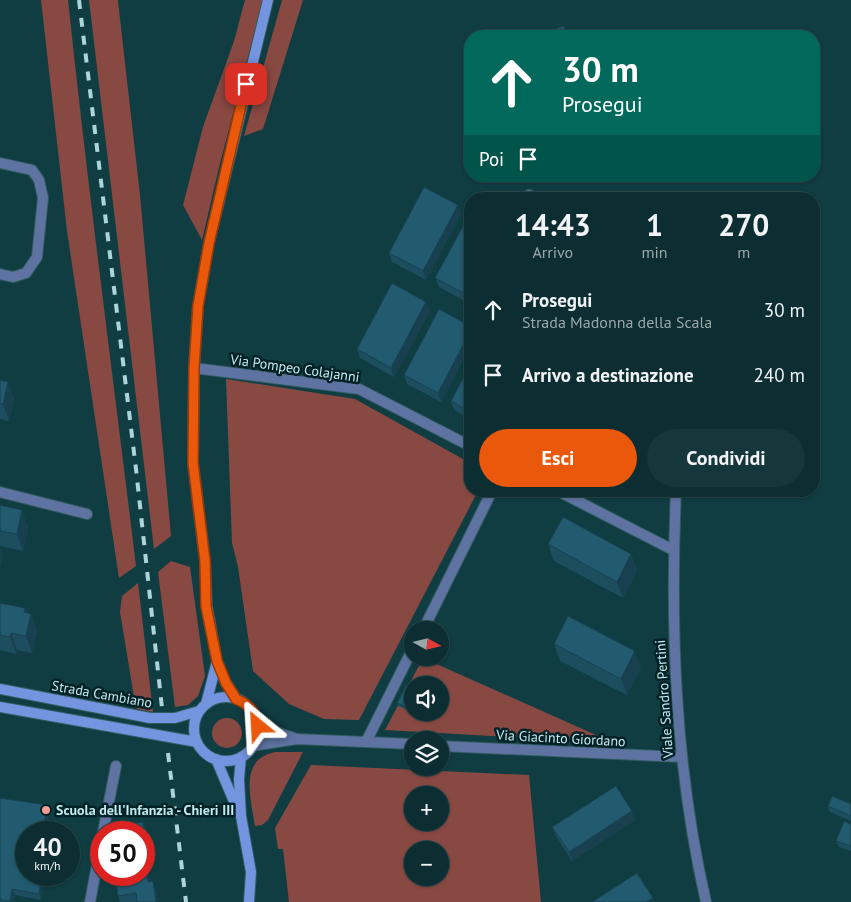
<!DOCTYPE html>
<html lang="it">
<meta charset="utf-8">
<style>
:root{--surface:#0c2e32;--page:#15363a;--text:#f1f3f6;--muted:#9aa8ac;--line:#2c4a4d;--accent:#ea580c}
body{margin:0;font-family:"PT Sans",sans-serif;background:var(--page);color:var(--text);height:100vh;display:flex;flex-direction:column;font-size:19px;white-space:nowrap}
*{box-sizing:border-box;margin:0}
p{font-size:16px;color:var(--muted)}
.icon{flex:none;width:28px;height:28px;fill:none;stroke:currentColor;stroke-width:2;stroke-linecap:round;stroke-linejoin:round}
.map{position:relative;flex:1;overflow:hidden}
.side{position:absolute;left:464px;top:192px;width:356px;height:305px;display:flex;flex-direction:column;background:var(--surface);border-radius:20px;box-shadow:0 1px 4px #0004,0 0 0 1px var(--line)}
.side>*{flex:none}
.hud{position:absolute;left:464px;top:30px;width:356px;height:152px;border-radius:20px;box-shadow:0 1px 4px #0004,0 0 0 1px var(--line);background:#00695c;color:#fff;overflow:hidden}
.needle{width:32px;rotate:98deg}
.buttons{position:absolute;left:404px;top:621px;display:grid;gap:10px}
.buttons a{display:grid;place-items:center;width:45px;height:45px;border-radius:50%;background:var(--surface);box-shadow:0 1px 4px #0004,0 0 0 1px var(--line);font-size:25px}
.speed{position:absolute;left:15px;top:821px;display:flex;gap:10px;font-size:25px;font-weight:700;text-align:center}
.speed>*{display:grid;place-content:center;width:65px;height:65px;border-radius:50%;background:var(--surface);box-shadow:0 1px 4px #0004,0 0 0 1px var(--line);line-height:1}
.speed small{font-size:12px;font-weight:400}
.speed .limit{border:8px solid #d22;background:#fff;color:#111}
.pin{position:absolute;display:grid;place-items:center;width:42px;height:42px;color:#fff;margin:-21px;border-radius:10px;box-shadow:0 2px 8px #0006}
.me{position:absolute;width:55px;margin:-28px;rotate:333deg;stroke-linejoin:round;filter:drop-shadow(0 0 4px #0008)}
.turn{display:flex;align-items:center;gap:18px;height:105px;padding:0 15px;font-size:22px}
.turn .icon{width:65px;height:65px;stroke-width:2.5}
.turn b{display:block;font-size:35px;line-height:42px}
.then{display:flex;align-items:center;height:48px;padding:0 15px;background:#0003;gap:10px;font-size:19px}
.eta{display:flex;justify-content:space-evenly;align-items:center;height:85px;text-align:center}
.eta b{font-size:30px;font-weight:700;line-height:35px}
.primary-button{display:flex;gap:10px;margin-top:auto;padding:10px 15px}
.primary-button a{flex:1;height:58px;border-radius:30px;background:var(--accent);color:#fff;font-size:20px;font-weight:700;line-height:58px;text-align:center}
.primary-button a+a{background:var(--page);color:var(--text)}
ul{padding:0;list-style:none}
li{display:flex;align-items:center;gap:15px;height:65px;padding:0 15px}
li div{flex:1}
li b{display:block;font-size:19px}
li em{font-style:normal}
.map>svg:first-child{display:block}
.green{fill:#894943;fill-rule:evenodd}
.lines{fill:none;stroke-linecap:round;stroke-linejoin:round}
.street-casing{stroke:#305c61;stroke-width:12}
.secondary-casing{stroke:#305c61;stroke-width:12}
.street{stroke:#5f73a2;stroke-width:10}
.secondary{stroke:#7594df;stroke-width:10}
.rail{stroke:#add4da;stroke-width:4;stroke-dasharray:9 9;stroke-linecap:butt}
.wall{fill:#1d4e60}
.shaded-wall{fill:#18404e}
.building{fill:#225b70;stroke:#18404e}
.route-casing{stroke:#983908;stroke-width:12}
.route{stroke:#ea580c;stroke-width:9}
.poi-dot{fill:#f59c93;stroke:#002227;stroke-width:2}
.labels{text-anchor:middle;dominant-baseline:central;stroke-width:5;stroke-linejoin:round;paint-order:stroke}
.street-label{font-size:14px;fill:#c3e9ef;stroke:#002227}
.poi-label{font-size:14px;font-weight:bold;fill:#c3e9ef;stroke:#002227;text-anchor:start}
</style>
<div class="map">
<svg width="851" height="902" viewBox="0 0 851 902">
<rect width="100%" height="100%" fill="#103d42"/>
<path class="green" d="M 41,0 L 68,0 C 88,189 113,377 136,566 L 119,578 L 67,231 Z
M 89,0 L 118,0 L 118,1 L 140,195 L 171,536 L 154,549 Z
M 245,0 L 263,0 L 220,163 L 202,240 L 183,205 L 203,127 L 234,41 Z
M 282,0 L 303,0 L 263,129 L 244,136 Z
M 226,379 L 355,399 L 470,463 L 470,491 L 478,491 L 359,720 L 324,719 L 289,704 L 253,671 L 238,567 L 232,543 Z
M 171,561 L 190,567 L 205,676 L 198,696 L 188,705 L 175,707 L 158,572 Z
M 138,583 L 153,712 L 137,709 L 135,703 L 120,612 L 122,596 Z
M 423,658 L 614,743 L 385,730 ZM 412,685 L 440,685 L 440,712 L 412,712 Z
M212 733a15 15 0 1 1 30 0a15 15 0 1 1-30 0Z
M 276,752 L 303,752 L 268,820 L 262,825 L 255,826 C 251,799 238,758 276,752 Z
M 311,765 L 529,775 L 541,902 L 289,902 L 283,849 L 278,849 L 275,828 ZM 412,795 L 440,795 L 440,822 L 412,822 ZM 412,850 L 440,850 L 440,878 L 412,878 Z"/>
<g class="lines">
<defs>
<path id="street" d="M 0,163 L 32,170 L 39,180 L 43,198 L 37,257 L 26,273 L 13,277 L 0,274
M 529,195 L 536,199
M 194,368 L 359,389 L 470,446
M 558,491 L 673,550
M 676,491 C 670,629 675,767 706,902
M 0,492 L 87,514
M 423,630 L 492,491
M 258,726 L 294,738
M 366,742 L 412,650
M 252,746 L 297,739 L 412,744
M 440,746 L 682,757
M 103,832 L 116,766
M 90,902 L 101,843"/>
<path id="secondary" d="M 0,689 L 150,718 L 175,718 L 199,711
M194 729a32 32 0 1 1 64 0a32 32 0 1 1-64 0Z
M 236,699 L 226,683 L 217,661 L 207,606 L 205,561 L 193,463 L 194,368 L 198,306 L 209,243 L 268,0
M 206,704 L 217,661
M 0,707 L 197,742
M 241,757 L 239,779 L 241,816 L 251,872 L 249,902
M 216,759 L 238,811"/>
</defs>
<use href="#street" class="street-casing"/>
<use href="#secondary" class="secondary-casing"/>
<use href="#street" class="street"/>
<use href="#secondary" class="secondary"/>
<path class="rail" d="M 79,0 L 136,469 L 162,708
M 168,753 L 186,902"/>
</g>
<path class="wall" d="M 470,213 L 470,304 L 439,287 L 435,278 Z
M 461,214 L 426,280 L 392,262 L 389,253 Z
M 430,311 L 394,377 L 360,358 L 357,349 Z
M 470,326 L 470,347 L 441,402 L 407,384 L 404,375 Z
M 470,365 L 470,419 L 454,410 L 451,401 Z
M 0,380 L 14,398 L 9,421 L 0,419 Z
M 619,491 L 660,491 L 660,497 L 622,498 Z
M 0,505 L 28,527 L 23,551 L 0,546 Z
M 548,544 L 631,554 L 637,571 L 623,598 L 554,561 Z
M 0,603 L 31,614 L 37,631 L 32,653 L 17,650 L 16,654 L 0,650 Z
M 554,644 L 641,667 L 627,695 L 560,661 Z
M 412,688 L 412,712 L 398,706 L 397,703 Z
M 0,798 L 47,805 L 49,812 L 46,832 L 26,832 L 42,875 L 44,875 L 45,877 L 41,900 L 15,895 L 13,902 L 0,902 Z
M 851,804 L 851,821 L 830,812 L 828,806 Z
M 635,820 L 572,861 L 556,836 L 552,827 Z
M 143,822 L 146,831 L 151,862 L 147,862 L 150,881 L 156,890 L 158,902 L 120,902 L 118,896 Z
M 851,824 L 851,851 L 839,847 L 836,841 Z"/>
<path class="shaded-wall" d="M 458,205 L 461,214 L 426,280 L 423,271 Z
M 426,302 L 430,311 L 394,377 L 391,368 Z
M 470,332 L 470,347 L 441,402 L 438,393 Z
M 8,382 L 14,398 L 9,421 L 3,404 Z
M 22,510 L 28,527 L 23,551 L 17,534 Z
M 0,547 L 3,556 L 0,569 Z
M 631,554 L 637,571 L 623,598 L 617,582 Z
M 25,608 L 30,621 L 31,614 L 37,631 L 32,653 L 26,636 L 24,612 Z
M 11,633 L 17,650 L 16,654 L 10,637 Z
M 635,651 L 641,667 L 627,695 L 621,679 Z
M 47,805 L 49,812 L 46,832 L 43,832 Z
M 632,811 L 635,820 L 572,861 L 569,852 Z
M 143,822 L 146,831 L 151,862 L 147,853 Z
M 144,853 L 147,862 L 151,891 L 148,882 Z
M 42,875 L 44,875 L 45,877 L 41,900 L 39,894 Z
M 153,881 L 156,890 L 158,902 L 156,902 Z
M 12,889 L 15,895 L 13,902 L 11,902 Z
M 653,898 L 654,902 L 646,902 Z"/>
<path class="building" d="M 564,26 L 567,36 L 532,36 Z
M 424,187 L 458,205 L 423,271 L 389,253 Z
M 470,213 L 470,295 L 469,296 L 435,278 Z
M 392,283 L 426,302 L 391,368 L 357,349 Z
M 439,309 L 470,326 L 470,332 L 438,393 L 404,375 Z
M 470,365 L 470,412 L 451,401 Z
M 0,380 L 8,382 L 3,404 L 0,403 Z
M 0,505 L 22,510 L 17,534 L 0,531 Z
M 563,517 L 631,554 L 617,582 L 548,544 Z
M 0,603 L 25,608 L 24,612 L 31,614 L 26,636 L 11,633 L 10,637 L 0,635 Z
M 568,616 L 635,651 L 621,679 L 554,644 Z
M 406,685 L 412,688 L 412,706 L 411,709 L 397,703 Z
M 616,786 L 632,811 L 569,852 L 552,827 Z
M 832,796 L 851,804 L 851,816 L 828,806 Z
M 0,798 L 47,805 L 43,832 L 26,832 L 26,875 L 42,875 L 39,894 L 12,889 L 10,901 L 0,900 Z
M 844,821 L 851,824 L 851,846 L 836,841 Z
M 143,822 L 147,853 L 144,853 L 148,882 L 153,881 L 156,902 L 137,902 L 136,893 L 118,896 L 115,875 L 144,875 L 144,832 L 127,832 L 126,824 Z
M 637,873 L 653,898 L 646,902 L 592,902 Z"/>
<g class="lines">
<defs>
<path id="route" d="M 246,84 L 209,243 L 198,306 L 194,368 L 193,463 L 205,561 L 206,606 L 217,661 L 226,683 L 236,699 L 244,703 L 251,709 L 256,717 L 258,726"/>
</defs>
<use href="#route" class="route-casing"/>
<use href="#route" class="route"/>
</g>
<circle class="poi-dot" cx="46" cy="810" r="5"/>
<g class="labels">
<g class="street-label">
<text transform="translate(295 368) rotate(8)">Via Pompeo Colajanni</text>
<text transform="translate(102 694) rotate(10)">Strada Cambiano</text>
<text transform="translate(664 699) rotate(-94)">Viale Sandro Pertini</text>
<text transform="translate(561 738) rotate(3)">Via Giacinto Giordano</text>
</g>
<g class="poi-label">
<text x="56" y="810">Scuola dell'Infanzia - Chieri III</text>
</g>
</g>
</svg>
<div class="buttons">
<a><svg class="needle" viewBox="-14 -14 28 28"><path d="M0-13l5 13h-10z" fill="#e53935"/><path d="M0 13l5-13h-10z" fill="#9aa8ac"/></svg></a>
<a><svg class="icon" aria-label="sound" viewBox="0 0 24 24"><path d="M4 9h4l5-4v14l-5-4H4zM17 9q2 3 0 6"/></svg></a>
<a><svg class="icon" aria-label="layers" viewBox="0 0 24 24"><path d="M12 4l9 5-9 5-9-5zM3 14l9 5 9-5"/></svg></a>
<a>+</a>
<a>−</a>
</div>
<div class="speed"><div>40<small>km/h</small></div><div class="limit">50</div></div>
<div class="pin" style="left:246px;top:84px;background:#d93025"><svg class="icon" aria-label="arrive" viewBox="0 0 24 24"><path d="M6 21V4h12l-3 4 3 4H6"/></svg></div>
<svg class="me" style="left:258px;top:726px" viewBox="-20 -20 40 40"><path d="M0-17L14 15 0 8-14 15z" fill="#ea580c" stroke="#fff" stroke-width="4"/></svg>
<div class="hud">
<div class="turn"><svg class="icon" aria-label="ahead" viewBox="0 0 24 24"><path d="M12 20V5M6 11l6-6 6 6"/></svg><div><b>30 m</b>Prosegui</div></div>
<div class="then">Poi<svg class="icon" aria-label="arrive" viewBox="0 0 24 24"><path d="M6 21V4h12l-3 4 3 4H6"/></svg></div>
</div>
<section class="side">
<div class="eta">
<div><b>14:43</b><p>Arrivo</p></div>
<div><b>1</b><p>min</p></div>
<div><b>270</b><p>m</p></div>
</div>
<ul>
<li><svg class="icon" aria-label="ahead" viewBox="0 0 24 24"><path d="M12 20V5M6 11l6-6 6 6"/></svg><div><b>Prosegui</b><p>Strada Madonna della Scala</p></div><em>30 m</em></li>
<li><svg class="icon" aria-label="arrive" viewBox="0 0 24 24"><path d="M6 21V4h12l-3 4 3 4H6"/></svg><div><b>Arrivo a destinazione</b></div><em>240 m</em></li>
</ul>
<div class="primary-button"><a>Esci</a><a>Condividi</a></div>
</section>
</div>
